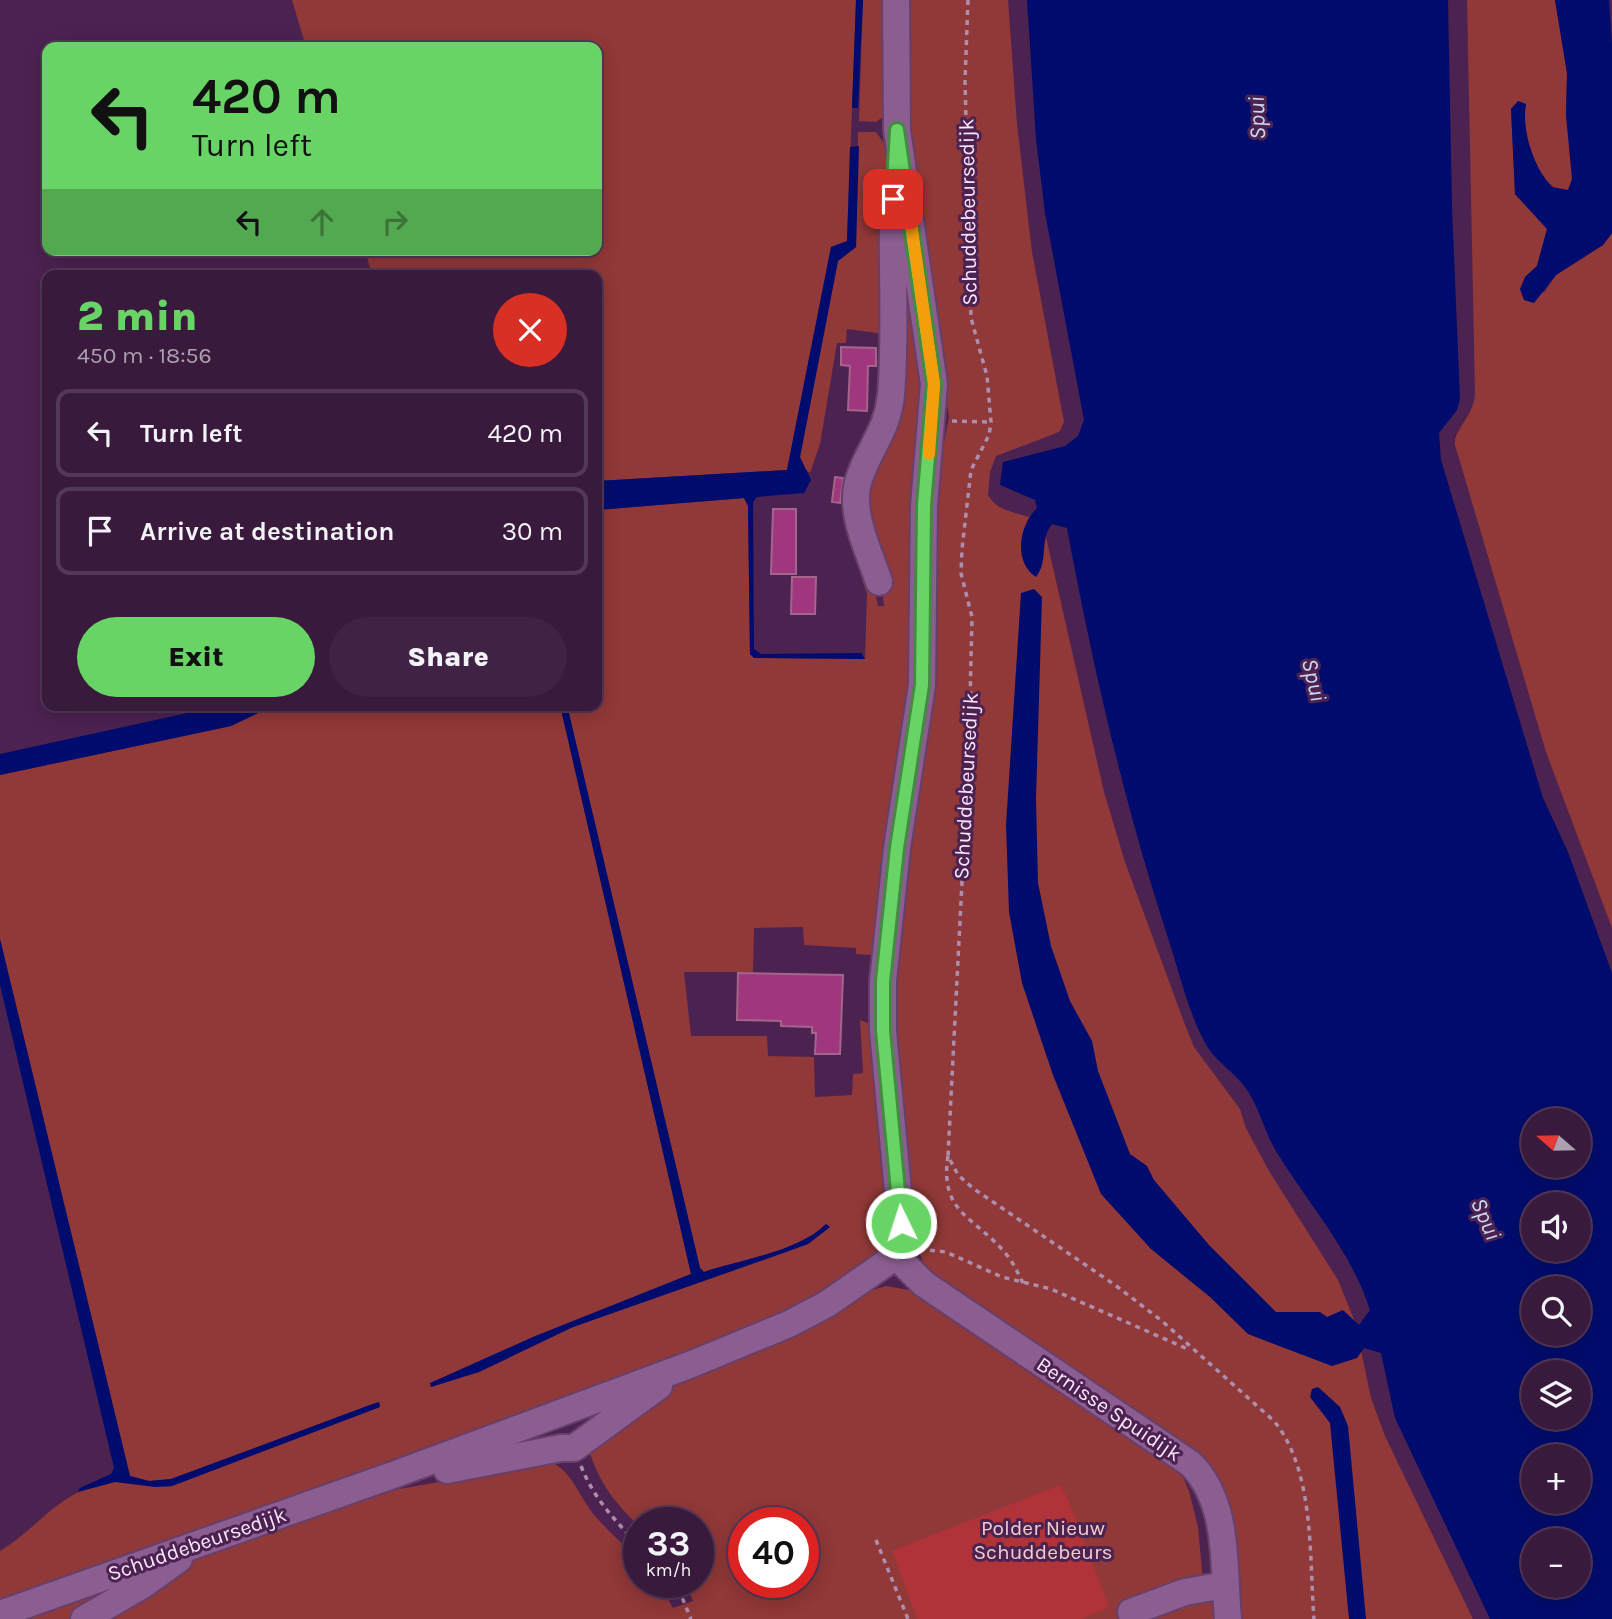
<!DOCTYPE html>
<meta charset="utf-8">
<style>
:root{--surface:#391a3d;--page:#402344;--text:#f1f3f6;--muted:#aba1b0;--line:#533857;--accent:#68d465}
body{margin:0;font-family:Karla,sans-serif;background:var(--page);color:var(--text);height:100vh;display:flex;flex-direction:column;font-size:26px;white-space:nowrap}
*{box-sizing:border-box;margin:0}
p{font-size:23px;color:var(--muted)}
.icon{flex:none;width:38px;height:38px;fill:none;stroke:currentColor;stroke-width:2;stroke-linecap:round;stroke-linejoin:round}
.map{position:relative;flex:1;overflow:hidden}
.sheet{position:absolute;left:42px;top:270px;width:560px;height:441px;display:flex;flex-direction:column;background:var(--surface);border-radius:14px;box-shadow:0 4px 18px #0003,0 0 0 2px var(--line)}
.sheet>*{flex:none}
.banner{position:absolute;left:42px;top:42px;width:560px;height:214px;border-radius:14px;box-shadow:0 4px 18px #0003,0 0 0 2px var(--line);background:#68d465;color:#111;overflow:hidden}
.needle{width:46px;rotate:290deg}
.controls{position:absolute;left:1521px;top:1108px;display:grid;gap:14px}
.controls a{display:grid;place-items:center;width:70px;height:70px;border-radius:50%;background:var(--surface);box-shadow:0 4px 18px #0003,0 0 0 2px var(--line);font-size:35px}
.speed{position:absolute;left:623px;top:1507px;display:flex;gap:14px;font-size:35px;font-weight:700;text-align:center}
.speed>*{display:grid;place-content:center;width:91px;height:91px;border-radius:50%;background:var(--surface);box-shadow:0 4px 18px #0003,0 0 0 2px var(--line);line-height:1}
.speed small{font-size:18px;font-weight:400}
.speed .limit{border:10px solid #d22;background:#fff;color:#111}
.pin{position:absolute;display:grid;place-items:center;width:60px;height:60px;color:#fff;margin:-30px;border-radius:14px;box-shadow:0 4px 10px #0006}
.me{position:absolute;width:77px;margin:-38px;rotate:356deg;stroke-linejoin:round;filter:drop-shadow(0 0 5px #0008)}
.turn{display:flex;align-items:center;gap:24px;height:147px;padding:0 35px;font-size:32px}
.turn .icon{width:91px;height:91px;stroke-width:2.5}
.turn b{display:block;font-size:49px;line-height:60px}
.lanes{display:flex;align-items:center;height:66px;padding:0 35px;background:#0003;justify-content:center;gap:35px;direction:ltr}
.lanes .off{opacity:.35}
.round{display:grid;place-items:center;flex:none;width:74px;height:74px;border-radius:37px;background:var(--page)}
.head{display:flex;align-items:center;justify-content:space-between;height:119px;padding:0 35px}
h1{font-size:42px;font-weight:800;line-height:52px;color:var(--accent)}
.primary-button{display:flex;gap:14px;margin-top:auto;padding:14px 35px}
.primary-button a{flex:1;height:80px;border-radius:42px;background:var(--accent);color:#111;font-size:28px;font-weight:800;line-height:80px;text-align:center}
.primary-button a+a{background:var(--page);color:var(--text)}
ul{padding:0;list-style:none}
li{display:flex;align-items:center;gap:21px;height:88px;margin:0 14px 10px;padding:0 21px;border:4px solid var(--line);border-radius:14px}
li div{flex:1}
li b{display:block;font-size:26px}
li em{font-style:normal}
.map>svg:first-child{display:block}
.green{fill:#913838;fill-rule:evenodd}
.forest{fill:#af3338}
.water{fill:#000c6d;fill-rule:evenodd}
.building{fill:#a0367d;stroke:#a3658b;stroke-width:2}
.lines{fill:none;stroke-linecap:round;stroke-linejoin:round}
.minor-casing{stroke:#66406a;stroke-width:30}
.path{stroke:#ac8eaf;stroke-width:3.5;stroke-dasharray:5 5;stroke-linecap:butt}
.minor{stroke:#8b5d90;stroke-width:26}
.route-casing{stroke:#448a42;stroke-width:18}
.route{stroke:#68d465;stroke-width:12}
.slow{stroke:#f59e0b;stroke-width:12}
.labels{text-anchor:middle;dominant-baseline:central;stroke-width:6;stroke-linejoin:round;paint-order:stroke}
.street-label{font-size:21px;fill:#fbe6fd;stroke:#4c2251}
.park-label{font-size:21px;fill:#efcdcb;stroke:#4c2251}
.water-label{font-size:23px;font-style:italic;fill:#c9d7f0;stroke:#4c2251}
</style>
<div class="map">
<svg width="1612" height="1619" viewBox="0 0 1612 1619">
<rect width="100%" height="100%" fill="#4c2251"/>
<path class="green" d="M 292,0 L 856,0 L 847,242 L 831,247 L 787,470 L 597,481 L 597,275 L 372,275 L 365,250 L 597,250 L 597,47 L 306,47 Z
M 863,0 L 890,0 L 884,116 L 876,122 L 859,121 Z
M 905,0 L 1008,0 L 1017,124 L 1032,252 L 1064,422 L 1060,431 L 1054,434 L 996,456 L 990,472 L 988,495 C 1001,518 1029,509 1044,528 L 1104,792 L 1125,862 L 1184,1022 L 1194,1047 L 1240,1109 L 1246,1128 L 1269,1171 L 1338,1280 L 1355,1322 L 1371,1398 L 1385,1436 L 1473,1619 L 1240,1619 L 1223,1487 L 1217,1474 L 1186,1448 L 930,1279 L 913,1238 L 889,1039 L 936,484 L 949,417 L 903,132 Z
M 1467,0 L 1555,0 L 1567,73 L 1566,115 L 1573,179 L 1568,190 L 1561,191 C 1535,180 1521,130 1526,104 L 1511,109 L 1515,194 L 1547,229 L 1537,266 L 1525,277 L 1544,293 L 1556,275 L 1603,245 L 1612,233 L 1612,928 L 1546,752 L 1455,445 C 1453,430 1472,419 1475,395 Z
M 858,132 L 876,132 L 887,147 L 884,334 L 847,329 L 846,343 L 837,343 L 820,444 L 810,473 L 803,467 L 800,457 L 838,261 L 856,247 Z
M 898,256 L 922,338 L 916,640 L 880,943 L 870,955 L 856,954 L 856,948 L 804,945 L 803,927 L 754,928 L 753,972 L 684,972 L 691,1036 L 767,1036 L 768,1056 L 814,1057 L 815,1097 L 852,1095 L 853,1074 L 863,1073 L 860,1020 L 868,1023 L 876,1035 L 890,1228 L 880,1251 L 789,1318 L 0,1610 L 0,1551 C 38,1528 56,1495 103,1483 C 125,1478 149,1489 172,1486 L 380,1407 L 379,1402 L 370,1405 L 171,1479 L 149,1481 L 130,1476 L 0,939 L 0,775 L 231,726 L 275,705 L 560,705 L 691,1274 L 533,1337 L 429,1386 L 479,1372 L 573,1327 L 787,1252 L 808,1244 L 830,1227 L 826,1224 C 800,1251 740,1260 704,1272 L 700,1268 L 567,705 L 597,705 L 597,510 L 744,498 L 748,506 L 750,654 L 754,658 L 865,659 L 867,594 L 851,545 L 863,540 L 878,606 L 884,606 L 880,572 L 860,497 L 889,428 Z
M 886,1286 L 909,1290 L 1050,1387 L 1097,1412 L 1167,1459 L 1182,1475 L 1189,1491 L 1198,1527 L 1203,1581 L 1234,1619 L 93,1619 L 179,1564 L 360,1496 L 551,1462 C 572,1471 580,1498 595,1516 C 608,1531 624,1545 639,1559 L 639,1582 L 658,1582 L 673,1608 L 693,1601 L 685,1582 L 698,1582 L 698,1522 L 639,1522 L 639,1526 C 615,1503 599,1483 589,1450 L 689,1375 L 819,1322 L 869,1291 ZM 744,1522 L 803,1522 L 803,1582 L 744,1582 Z
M 169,1558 L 75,1619 L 0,1619 Z"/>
<path class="forest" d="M 1060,1485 L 1068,1499 L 1109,1607 L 1082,1619 L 917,1619 L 892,1551 Z"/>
<path class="water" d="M 856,0 L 863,0 L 858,108 L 852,108 Z
M 1027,0 L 1448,0 L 1452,207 L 1460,399 L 1457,410 L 1439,433 L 1441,460 L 1543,798 L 1568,852 L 1612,973 L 1612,1619 L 1490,1619 L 1395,1418 L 1381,1353 L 1364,1348 L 1357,1358 L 1332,1366 L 1248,1334 L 1210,1297 L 1151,1249 L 1101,1194 L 1053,1075 L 1022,983 L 1009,912 L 1006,825 L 1021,593 L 1034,589 L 1042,597 L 1036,799 L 1038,883 L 1051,946 L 1070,1001 L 1092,1041 L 1098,1071 L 1130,1154 L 1147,1166 L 1154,1180 L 1209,1245 L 1276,1312 L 1320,1312 L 1327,1317 L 1343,1310 L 1359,1325 L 1370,1310 C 1351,1250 1308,1204 1276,1151 C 1264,1131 1260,1109 1247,1090 C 1237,1075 1221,1065 1211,1052 C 1191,1024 1179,971 1168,938 C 1124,803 1093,668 1067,528 L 1052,524 C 1039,540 1049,561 1036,577 C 1013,562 1019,525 1037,508 L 1035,500 L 1000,485 L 1003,462 L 1065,446 L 1078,436 L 1084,420 L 1045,213 L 1036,139 ZM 1533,1120 L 1578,1120 L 1578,1166 L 1533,1166 ZM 1533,1204 L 1578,1204 L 1578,1250 L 1533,1250 ZM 1578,1288 L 1578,1334 L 1533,1334 L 1533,1288 ZM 1533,1372 L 1578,1372 L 1578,1418 L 1533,1418 ZM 1578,1456 L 1578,1502 L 1533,1502 L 1533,1456 ZM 1578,1540 L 1578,1586 L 1533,1586 L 1533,1540 Z
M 1555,0 L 1609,0 L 1612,44 L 1612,233 L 1603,245 L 1556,275 L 1534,303 L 1524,300 L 1520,289 L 1525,277 L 1537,266 L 1547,229 L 1515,194 L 1511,109 L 1518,101 L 1526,104 C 1521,129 1534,169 1552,187 L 1568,190 L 1572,179 L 1566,115 L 1567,73 Z
M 859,146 L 856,247 L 838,261 L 800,457 L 811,480 L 804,493 L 757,497 L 753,502 L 754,649 L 761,654 L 861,653 L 865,659 L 754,658 L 750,654 L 748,506 L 744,498 L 597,510 L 597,481 L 787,470 L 831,247 L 847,241 L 850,147 Z
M 224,705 L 275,705 L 231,726 L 0,775 L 0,754 Z
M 560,705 L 567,705 L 700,1268 L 704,1272 C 740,1260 800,1251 826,1224 L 830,1227 L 808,1244 L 573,1327 L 479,1372 L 431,1387 L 430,1383 L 533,1337 L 691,1274 Z
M 0,939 L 130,1476 L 149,1481 L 171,1479 L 370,1405 L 379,1402 L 380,1407 L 172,1486 L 155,1487 L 115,1482 L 78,1492 L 80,1488 L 111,1474 L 114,1468 L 0,985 Z
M 1318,1387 L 1340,1407 L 1348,1426 L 1366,1619 L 1349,1619 L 1330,1423 L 1310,1397 L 1312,1389 Z"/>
<path class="building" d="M 841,347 L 876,348 L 876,366 L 868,366 L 867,411 L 848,410 L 850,366 L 841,365 Z
M 835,477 L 843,478 L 840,503 L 832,502 Z
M 773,509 L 796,509 L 796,574 L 771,574 Z
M 792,577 L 816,577 L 815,614 L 791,614 Z
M 738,973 L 843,975 L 840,1054 L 815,1054 L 816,1033 L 812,1033 L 812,1027 L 781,1026 L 781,1021 L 737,1020 Z"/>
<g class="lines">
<defs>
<path id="minor" d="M 879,582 C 869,551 848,511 859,479 C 869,448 888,430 891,395 C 897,324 890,253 894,182
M 896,1256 L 924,1284 L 1191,1464 C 1230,1504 1223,1566 1228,1619
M 447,1470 L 561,1448 L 574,1448 L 659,1386
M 1131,1612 L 1185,1592 L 1225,1585
M 0,1614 L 393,1475 L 692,1364 L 789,1324 L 827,1304 L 896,1256 L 901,1223 L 883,1031 L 883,981 L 897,848 L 922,685 L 924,505 L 934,384 L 897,130 L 896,0
M 84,1619 L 143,1585 L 179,1559"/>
</defs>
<use href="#minor" class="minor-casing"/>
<path class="path" d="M 968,0 L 965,81 L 971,318 L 987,376 L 991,422 L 989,435 L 971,470 L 962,549 L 961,573 L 972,617 L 969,745 L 948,1156 L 958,1175 L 974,1189 L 1115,1285 L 1162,1321 L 1274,1421 C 1315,1471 1309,1556 1314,1619
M 952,421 L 991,422
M 948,1156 C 939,1214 976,1217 1006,1254 C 1013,1262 1018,1273 1023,1283
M 920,1249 L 946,1252 L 1002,1277 L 1051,1289 L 1190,1350
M 581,1466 C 594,1499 615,1520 639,1546
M 876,1540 L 908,1619
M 671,1582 L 681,1595 L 691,1619"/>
<use href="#minor" class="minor"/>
</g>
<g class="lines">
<defs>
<path id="route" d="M 893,199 L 897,130 L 934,384 L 924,505 L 922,685 L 897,848 L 883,981 L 883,1031 L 901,1223"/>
</defs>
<use href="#route" class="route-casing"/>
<use href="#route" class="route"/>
<path class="slow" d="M 911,223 L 934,384 L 929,454"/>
</g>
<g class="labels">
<g class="street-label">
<text transform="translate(968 212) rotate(-91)">Schuddebeursedijk</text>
<text transform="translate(966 786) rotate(-87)">Schuddebeursedijk</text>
<text transform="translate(1109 1409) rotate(34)">Bernisse Spuidijk</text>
<text transform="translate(197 1544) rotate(-19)">Schuddebeursedijk</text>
</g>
<g class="park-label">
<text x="1043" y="1528">Polder Nieuw<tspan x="1043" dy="24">Schuddebeurs</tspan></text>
</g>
<g class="water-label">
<text transform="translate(1257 118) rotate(-92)">Spui</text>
<text transform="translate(1314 680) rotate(77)">Spui</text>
<text transform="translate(1486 1219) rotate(67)">Spui</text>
</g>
</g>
</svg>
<div class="controls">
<a><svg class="needle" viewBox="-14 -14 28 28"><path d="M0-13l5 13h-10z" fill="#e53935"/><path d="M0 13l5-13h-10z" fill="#aba1b0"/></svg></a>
<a><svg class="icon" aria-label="sound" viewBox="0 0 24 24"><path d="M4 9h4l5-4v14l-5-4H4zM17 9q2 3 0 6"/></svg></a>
<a><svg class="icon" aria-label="search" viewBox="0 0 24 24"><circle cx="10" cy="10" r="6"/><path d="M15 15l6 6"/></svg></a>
<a><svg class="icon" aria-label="layers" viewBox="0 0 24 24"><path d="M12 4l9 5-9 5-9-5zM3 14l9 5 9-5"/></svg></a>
<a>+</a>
<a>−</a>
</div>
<div class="speed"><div>33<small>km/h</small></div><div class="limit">40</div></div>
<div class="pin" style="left:893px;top:199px;background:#d93025"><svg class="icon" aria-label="arrive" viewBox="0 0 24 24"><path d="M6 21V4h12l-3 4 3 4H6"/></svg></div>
<svg class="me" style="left:901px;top:1223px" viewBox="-20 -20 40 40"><circle r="17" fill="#68d465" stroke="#fff" stroke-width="3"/><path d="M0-11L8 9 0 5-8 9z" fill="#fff"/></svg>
<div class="banner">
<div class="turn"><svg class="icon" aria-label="left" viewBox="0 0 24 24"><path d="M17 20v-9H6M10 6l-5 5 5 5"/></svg><div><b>420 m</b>Turn left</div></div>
<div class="lanes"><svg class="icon" aria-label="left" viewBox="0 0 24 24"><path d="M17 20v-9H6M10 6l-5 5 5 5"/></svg><svg class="icon off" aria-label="ahead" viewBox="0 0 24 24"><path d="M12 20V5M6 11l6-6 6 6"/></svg><svg class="icon off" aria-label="right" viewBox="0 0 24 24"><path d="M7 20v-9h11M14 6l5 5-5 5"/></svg></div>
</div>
<section class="sheet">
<div class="head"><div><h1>2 min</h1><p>450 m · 18:56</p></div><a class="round" style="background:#d93025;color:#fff"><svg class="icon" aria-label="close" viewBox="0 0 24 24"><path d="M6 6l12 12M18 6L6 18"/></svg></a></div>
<ul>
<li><svg class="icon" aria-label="left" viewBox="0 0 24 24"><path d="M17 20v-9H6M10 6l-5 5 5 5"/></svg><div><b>Turn left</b></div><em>420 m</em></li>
<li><svg class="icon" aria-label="arrive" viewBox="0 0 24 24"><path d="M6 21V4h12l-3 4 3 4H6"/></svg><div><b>Arrive at destination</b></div><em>30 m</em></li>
</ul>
<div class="primary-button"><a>Exit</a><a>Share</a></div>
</section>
</div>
